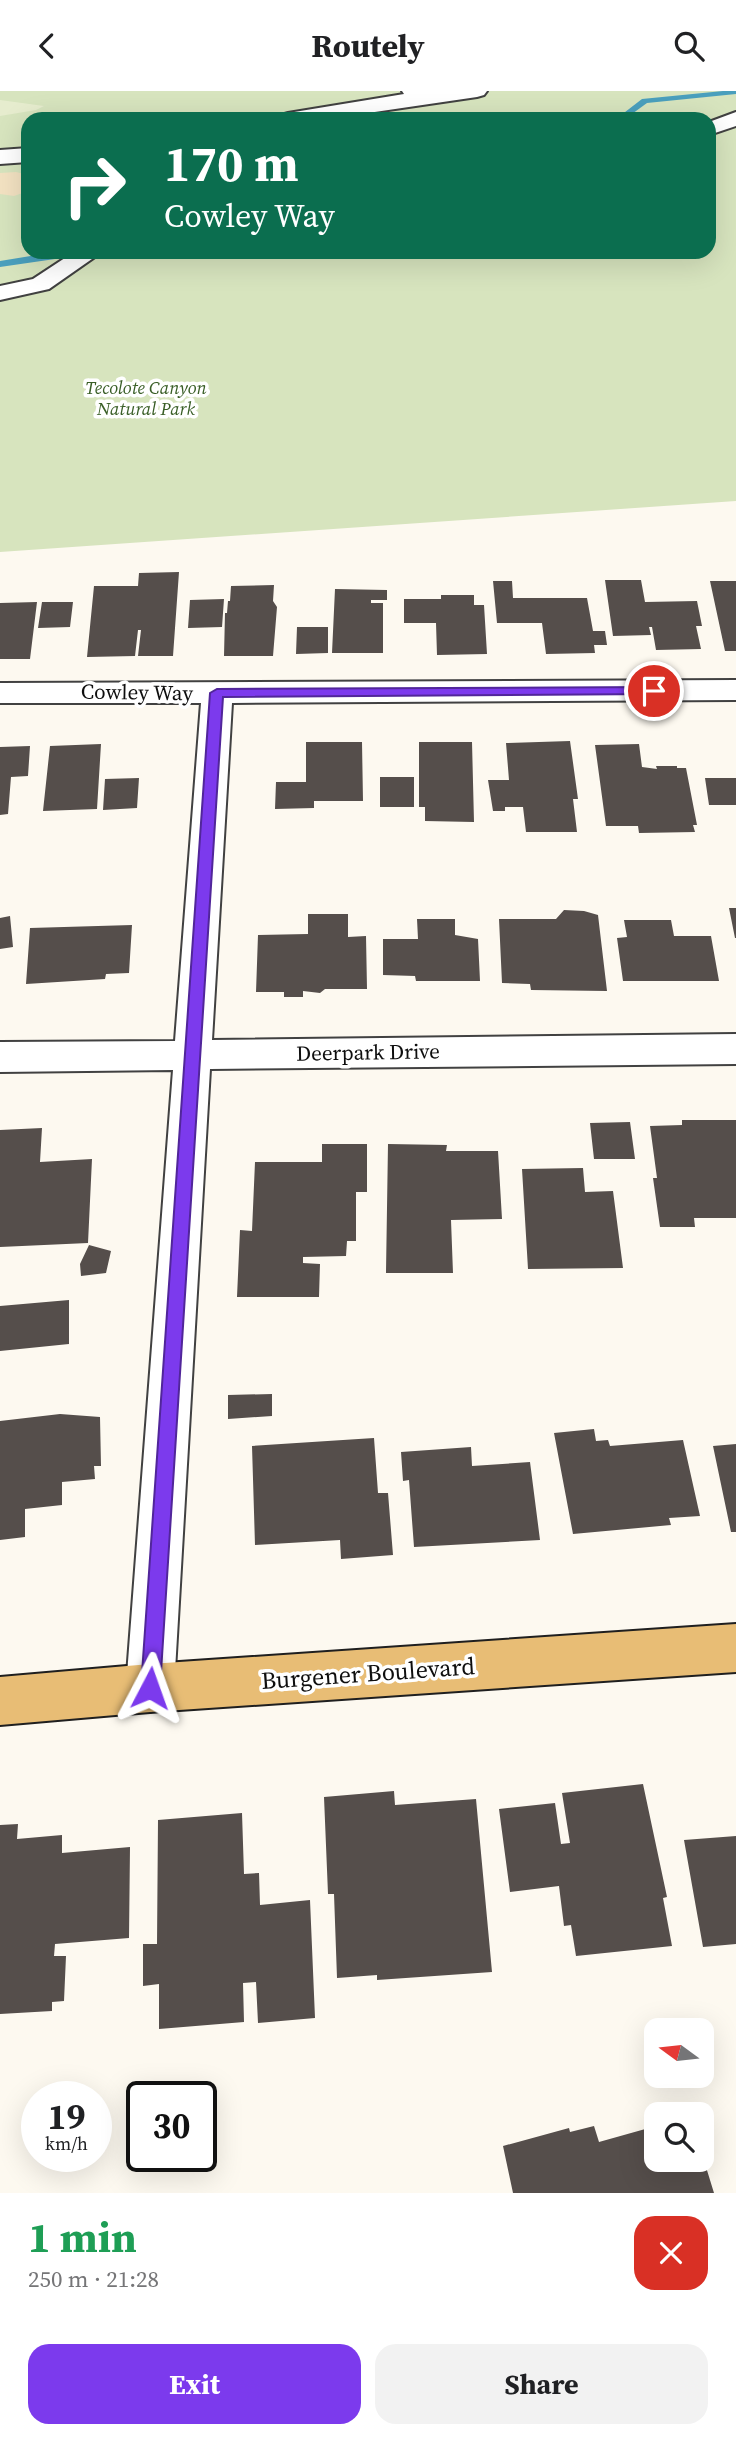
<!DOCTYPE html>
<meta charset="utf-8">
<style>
:root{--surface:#fff;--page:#f2f2f2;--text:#202124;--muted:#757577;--accent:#7c3aed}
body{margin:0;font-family:"Source Serif 4",serif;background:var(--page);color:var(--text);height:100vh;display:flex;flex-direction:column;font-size:26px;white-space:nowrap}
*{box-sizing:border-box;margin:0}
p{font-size:23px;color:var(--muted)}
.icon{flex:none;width:38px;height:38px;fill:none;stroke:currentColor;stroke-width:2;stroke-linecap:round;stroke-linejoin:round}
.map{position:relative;height:2102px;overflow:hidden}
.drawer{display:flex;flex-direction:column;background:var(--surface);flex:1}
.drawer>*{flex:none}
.banner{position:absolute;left:21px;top:21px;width:695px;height:147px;border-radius:21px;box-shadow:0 7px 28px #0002;background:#0b6e4f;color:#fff;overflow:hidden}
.needle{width:46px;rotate:285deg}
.fabs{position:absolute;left:644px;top:1927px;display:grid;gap:14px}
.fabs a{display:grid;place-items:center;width:70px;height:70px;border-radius:14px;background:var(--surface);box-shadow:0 7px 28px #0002;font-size:35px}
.speed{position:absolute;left:21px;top:1990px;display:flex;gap:14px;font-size:35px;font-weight:700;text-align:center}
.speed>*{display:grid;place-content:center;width:91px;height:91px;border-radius:50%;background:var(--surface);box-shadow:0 7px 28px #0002;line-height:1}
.speed small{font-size:18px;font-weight:400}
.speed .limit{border:4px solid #111;border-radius:10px;background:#fff;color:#111}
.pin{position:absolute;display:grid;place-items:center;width:60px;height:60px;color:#fff;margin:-30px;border:4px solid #fff;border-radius:50%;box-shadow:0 2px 7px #0007}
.me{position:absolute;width:77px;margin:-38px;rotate:4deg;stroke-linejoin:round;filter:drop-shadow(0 0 5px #0008)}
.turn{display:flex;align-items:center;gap:24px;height:147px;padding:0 28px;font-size:32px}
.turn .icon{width:91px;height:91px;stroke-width:2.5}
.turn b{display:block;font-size:49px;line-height:60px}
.round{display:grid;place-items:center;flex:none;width:74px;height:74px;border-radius:21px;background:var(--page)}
.headline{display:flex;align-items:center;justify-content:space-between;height:119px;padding:0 28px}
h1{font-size:42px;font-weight:700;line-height:52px;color:#1e9e55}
.primary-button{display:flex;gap:14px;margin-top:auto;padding:14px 28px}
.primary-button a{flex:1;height:80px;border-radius:21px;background:var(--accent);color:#fff;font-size:28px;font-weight:700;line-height:80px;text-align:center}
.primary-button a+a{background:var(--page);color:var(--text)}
header{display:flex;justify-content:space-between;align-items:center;height:91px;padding:0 28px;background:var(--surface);font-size:32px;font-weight:700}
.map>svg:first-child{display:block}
.green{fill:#d7e4be;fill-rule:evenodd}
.sand{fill:#f3e2c2}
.pitch{fill:#e6ecce}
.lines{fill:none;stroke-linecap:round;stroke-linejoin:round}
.stream{fill:#4a9fbd;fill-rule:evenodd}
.building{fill:#554e4b}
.minor-casing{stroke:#414141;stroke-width:4}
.major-casing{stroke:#1f1f1f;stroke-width:4}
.minor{fill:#fff;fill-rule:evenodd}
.major{fill:#e8bd75;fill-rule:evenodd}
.route{fill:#7c3aed;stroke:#51269a;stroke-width:2}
.labels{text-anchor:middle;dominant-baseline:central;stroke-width:7;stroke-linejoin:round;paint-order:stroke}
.far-park-label{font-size:18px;font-style:italic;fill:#395e26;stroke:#fff}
.street-label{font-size:21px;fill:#0e0e0e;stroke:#fff}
.near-street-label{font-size:24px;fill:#0e0e0e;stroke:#fff}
</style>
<header><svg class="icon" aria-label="back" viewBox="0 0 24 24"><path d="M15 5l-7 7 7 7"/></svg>Routely<svg class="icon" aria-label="search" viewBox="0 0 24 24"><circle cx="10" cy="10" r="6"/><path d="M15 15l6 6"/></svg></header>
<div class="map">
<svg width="736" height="2102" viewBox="0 0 736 2102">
<rect width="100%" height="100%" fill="#fdf9f0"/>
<path class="green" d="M 0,0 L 736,0 L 736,410 L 0,461 ZM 28,28 L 709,28 L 709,161 L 28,161 Z"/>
<path class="sand" d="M 16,81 L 28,84 L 28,100 L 14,105 L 0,103 L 0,82 Z"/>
<path class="pitch" d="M 0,9 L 44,15 L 36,19 L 0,25 Z"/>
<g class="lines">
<path class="stream" d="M 723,0 L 736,0 L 736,3 L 647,12 L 625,28 L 616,28 L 642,8 Z
M 55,161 L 64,161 L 55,168 L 0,176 L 0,170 Z"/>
</g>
<path class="building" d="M 179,481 L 173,565 L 138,565 L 141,539 L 138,539 L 135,565 L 87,566 L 94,495 L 138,495 L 139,482 Z
M 605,489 L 641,489 L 645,511 L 697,510 L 702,535 L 696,535 L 701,558 L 656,559 L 652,536 L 649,536 L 651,544 L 613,545 Z
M 493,490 L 512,490 L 513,507 L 587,507 L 593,540 L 605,540 L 607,554 L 594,554 L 595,562 L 546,563 L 542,532 L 497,532 Z
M 710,490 L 736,490 L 736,560 L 725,560 Z
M 274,494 L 273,510 L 277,516 L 273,565 L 224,565 L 225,522 L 227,522 L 228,510 L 230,510 L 231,495 Z
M 335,498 L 387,499 L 387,509 L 371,509 L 371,512 L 383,512 L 383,562 L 332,562 Z
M 441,504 L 474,504 L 474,514 L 484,514 L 487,563 L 437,564 L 436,532 L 404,532 L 404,508 L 441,508 Z
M 224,508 L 222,536 L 188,537 L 190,509 Z
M 37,511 L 30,568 L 0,568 L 0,512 Z
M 42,511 L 73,511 L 70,536 L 38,537 Z
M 297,536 L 328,536 L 328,562 L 296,563 Z
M 570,650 L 578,708 L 573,708 L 577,741 L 526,741 L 523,716 L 505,716 L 505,720 L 493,720 L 488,689 L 509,689 L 506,652 Z
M 306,651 L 362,651 L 363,710 L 314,710 L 314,717 L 275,718 L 276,691 L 306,691 Z
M 419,651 L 472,651 L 474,731 L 425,730 L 425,716 L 419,716 Z
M 101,653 L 97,718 L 43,720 L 50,655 Z
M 639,653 L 642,676 L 657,678 L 656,675 L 677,675 L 677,677 L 686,677 L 697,734 L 693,734 L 695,741 L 639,742 L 638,735 L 606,735 L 595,654 Z
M 30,655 L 28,685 L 11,686 L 8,723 L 0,724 L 0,656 Z
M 380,686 L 414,686 L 414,716 L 380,716 Z
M 139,687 L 137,717 L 103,719 L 105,688 Z
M 705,687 L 736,687 L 736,714 L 709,714 Z
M 729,817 L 736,817 L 736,847 L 735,847 Z
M 564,819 L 584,820 L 598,824 L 607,900 L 531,899 L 530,893 L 502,892 L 499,828 L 556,828 Z
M 308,823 L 348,823 L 348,846 L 366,845 L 367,898 L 325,898 L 320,902 L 303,900 L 303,906 L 284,906 L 284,901 L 256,901 L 258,844 L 308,843 Z
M 10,825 L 13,856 L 0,858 L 0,827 Z
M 417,828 L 455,828 L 455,844 L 478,848 L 480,890 L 416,890 L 415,885 L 383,884 L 383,848 L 418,848 Z
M 624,829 L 671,829 L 674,845 L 711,845 L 719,890 L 623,890 L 617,847 L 627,846 Z
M 132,834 L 129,882 L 106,883 L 105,888 L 26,893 L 30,837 Z
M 682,1029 L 736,1029 L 736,1127 L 694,1127 L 695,1136 L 660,1136 L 653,1087 L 657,1087 L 650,1035 L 682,1034 Z
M 630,1031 L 635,1068 L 594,1068 L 590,1032 Z
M 42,1037 L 40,1071 L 92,1068 L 88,1152 L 0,1156 L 0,1039 Z
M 322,1053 L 367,1053 L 367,1101 L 356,1101 L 356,1150 L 347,1150 L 346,1165 L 303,1166 L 303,1172 L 320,1173 L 319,1206 L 237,1206 L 240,1139 L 252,1140 L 255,1071 L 322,1071 Z
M 388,1053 L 447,1054 L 446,1060 L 498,1060 L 502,1128 L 451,1129 L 453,1182 L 386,1182 Z
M 583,1077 L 585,1101 L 613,1100 L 623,1177 L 528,1178 L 522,1078 Z
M 89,1154 L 111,1160 L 106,1182 L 81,1185 L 80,1173 Z
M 69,1209 L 69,1253 L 0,1260 L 0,1215 Z
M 272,1303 L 272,1325 L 228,1328 L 228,1304 Z
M 60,1323 L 100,1326 L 101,1375 L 94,1375 L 95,1388 L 62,1391 L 62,1414 L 25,1418 L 25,1446 L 0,1449 L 0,1330 Z
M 594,1338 L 596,1350 L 608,1349 L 610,1355 L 683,1349 L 700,1425 L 669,1427 L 671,1434 L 573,1443 L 554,1342 Z
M 374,1347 L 378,1402 L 388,1402 L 393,1464 L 341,1468 L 340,1449 L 255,1454 L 252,1355 Z
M 736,1353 L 736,1441 L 731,1441 L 713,1355 Z
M 471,1356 L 472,1375 L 530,1371 L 540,1449 L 414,1456 L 409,1389 L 403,1390 L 401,1361 Z
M 643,1693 L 667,1806 L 663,1807 L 672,1855 L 576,1865 L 571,1834 L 564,1835 L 559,1795 L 510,1801 L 499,1718 L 555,1712 L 561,1753 L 570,1752 L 562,1702 Z
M 394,1700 L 395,1714 L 476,1708 L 492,1881 L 377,1889 L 377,1884 L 337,1887 L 334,1803 L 328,1803 L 324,1706 Z
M 242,1722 L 244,1783 L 259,1782 L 260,1814 L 310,1809 L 315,1927 L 258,1932 L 256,1891 L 243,1892 L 244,1931 L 159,1938 L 159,1893 L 143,1895 L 143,1853 L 157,1853 L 158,1729 Z
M 18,1733 L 17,1748 L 62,1744 L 62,1762 L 130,1756 L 129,1847 L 55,1853 L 54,1865 L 66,1865 L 64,1910 L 52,1911 L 52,1920 L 0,1923 L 0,1734 Z
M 736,1745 L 736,1853 L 703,1856 L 684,1749 Z
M 594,2035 L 599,2051 L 656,2035 L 656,2068 L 702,2068 L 702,2063 L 714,2102 L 513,2102 L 503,2055 L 569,2037 L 570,2041 Z"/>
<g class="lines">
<defs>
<path id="minor" d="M 402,0 L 487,0 L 484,4 L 477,6 L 327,28 L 277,28 L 281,24 L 288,22 L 404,3 Z
M 736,21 L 736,35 L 709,44 L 709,31 Z
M 28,57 L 28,71 L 0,73 L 0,59 Z
M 74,161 L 102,161 L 49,198 L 0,209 L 0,195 L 33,188 Z
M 736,589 L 736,609 L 232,612 L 212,949 L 736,943 L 736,973 L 210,978 L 174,1597 L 167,1614 L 150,1621 L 133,1614 L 126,1597 L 173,979 L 0,981 L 0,951 L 175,950 L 201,612 L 0,612 L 0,592 Z"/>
<path id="major" d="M 736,1533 L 736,1581 L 150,1621 L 0,1634 L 0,1586 L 150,1573 Z"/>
</defs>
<use href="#minor" class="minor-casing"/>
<use href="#major" class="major-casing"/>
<use href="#minor" class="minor"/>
<use href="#major" class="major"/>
</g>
<path class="route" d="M 654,596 L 660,600 L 658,603 L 223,606 L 160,1597 L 157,1604 L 150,1607 L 144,1604 L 141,1597 L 210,602 L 217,598 Z"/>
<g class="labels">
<g class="far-park-label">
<text x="146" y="296">Tecolote Canyon<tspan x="146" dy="21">Natural Park</tspan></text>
</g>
<g class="street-label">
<text transform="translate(137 601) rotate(1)">Cowley Way</text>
<text transform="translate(368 961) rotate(-1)">Deerpark Drive</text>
</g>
<g class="near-street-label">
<text transform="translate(368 1582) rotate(-4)">Burgener Boulevard</text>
</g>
</g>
</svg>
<div class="fabs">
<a><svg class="needle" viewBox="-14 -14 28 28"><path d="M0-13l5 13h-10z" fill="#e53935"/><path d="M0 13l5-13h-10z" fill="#757577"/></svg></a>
<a><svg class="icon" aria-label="search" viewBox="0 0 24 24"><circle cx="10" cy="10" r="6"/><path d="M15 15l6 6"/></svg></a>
</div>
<div class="speed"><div>19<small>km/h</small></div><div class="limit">30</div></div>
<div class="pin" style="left:654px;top:600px;background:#d93025"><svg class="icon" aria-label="arrive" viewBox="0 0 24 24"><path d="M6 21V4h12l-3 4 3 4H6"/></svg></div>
<svg class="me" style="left:150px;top:1597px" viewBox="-20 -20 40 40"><path d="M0-17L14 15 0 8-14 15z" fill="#7c3aed" stroke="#fff" stroke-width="4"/></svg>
<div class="banner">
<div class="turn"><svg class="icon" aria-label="right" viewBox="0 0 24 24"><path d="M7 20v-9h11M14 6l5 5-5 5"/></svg><div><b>170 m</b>Cowley Way</div></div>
</div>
</div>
<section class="drawer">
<div class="headline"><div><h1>1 min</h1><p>250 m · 21:28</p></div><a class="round" style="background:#d93025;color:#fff"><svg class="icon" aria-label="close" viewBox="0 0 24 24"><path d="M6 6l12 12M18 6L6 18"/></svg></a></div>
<div class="primary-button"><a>Exit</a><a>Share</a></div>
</section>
